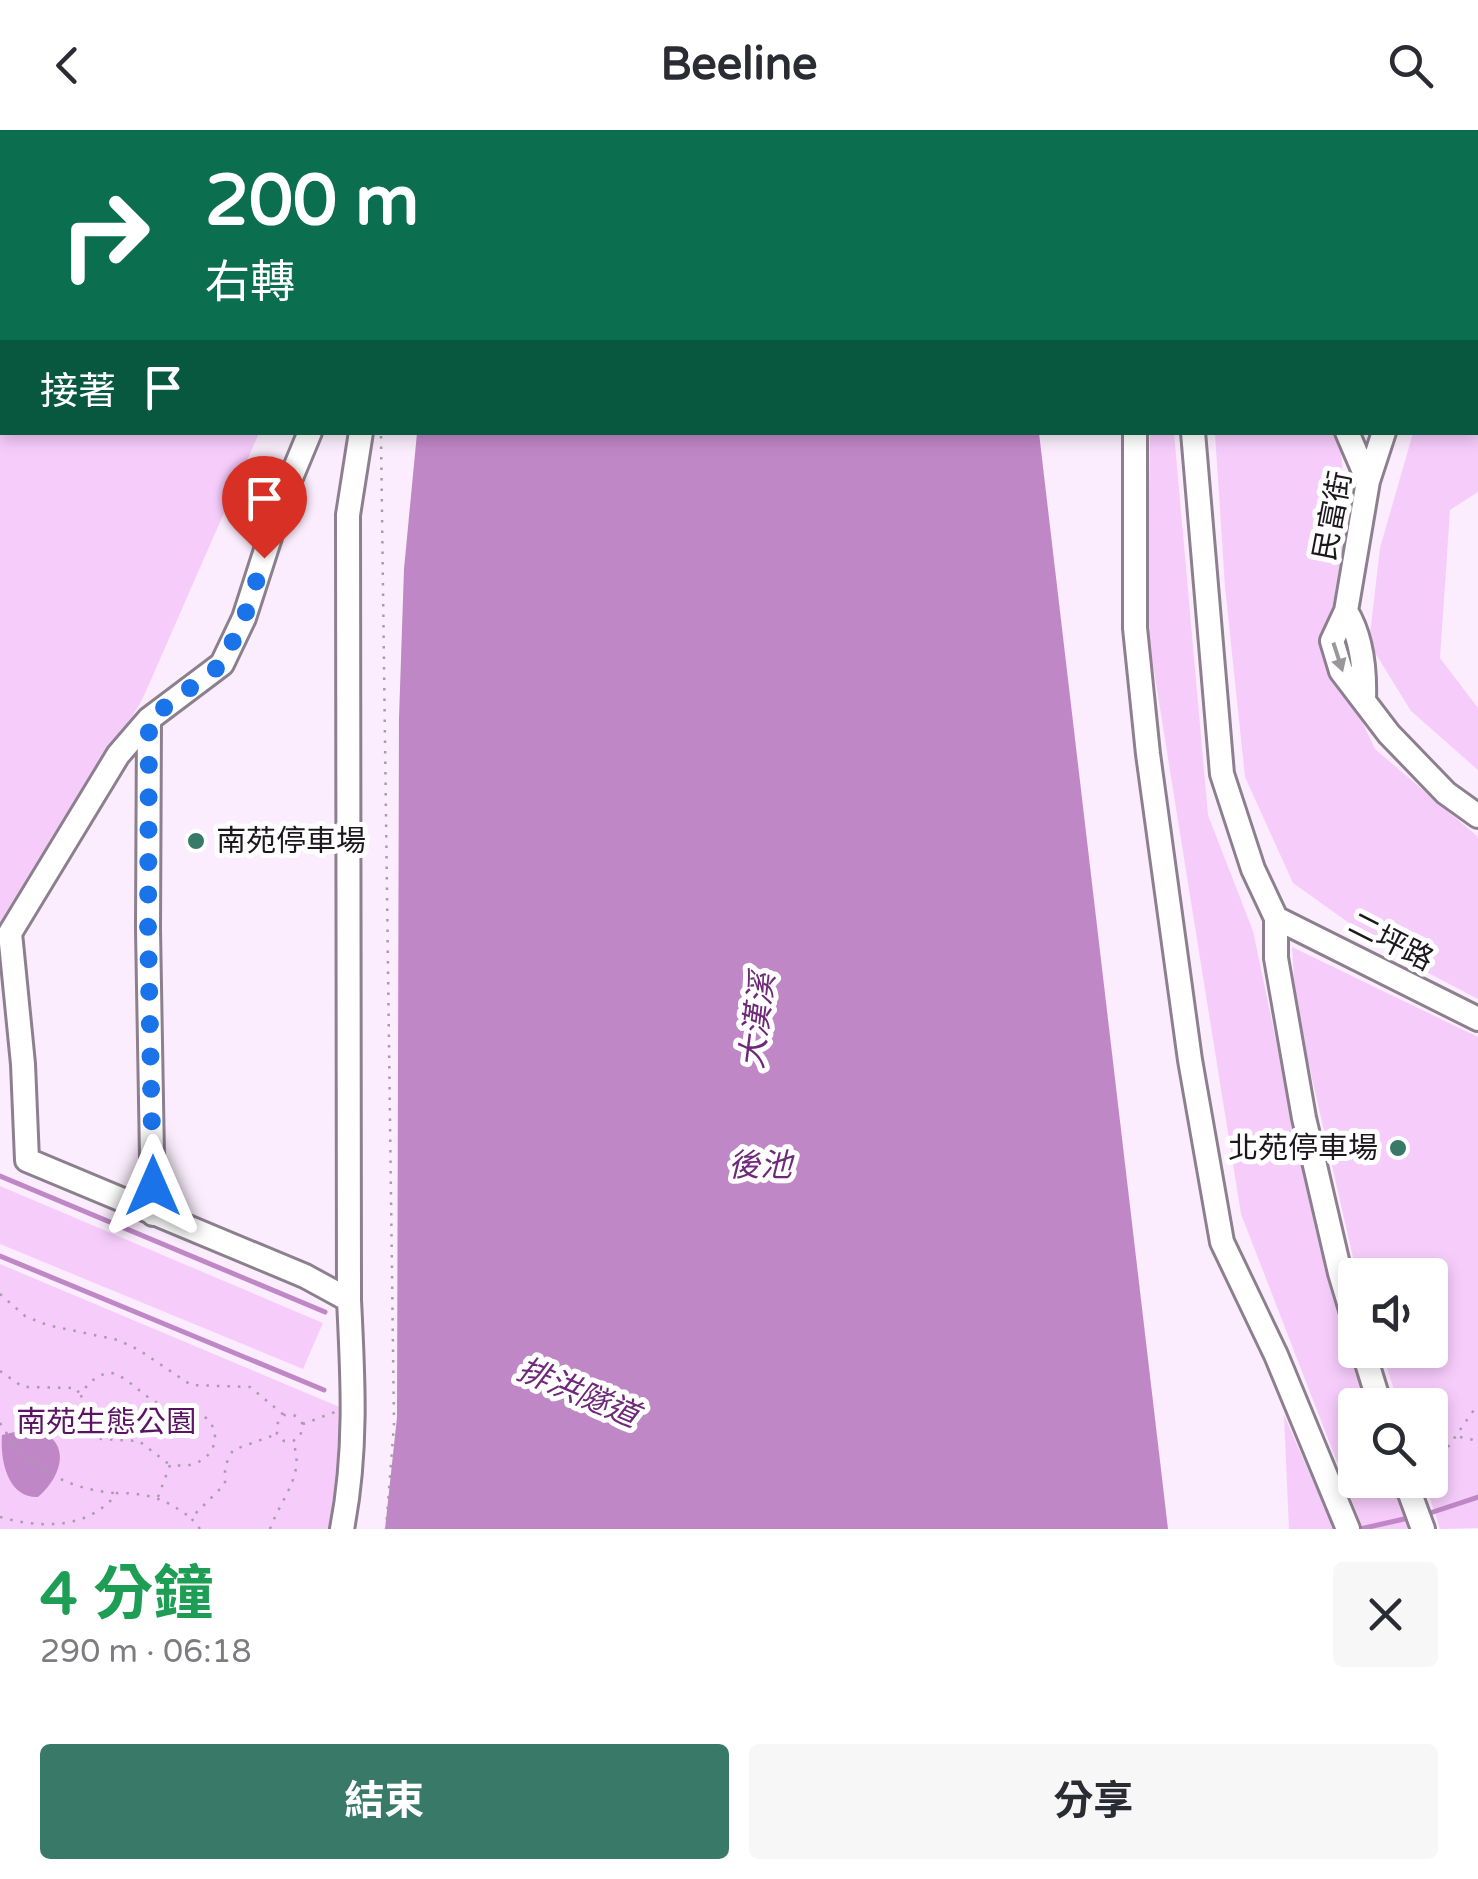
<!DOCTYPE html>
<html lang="zh-TW">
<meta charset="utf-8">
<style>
:root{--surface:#fff;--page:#f7f7f7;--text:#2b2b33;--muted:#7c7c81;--accent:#397967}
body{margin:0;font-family:"Varela Round","Noto Sans TC",sans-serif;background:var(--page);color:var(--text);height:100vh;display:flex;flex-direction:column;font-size:38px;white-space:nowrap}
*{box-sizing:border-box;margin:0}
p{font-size:32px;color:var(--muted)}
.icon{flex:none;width:55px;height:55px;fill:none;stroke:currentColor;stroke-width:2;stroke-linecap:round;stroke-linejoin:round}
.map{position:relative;height:1399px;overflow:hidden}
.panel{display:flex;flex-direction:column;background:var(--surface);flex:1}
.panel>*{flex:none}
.guide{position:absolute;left:0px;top:0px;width:1480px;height:305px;box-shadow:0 5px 15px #0003;background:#0b6e4f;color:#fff;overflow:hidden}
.tools{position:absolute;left:1338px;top:1128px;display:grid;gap:20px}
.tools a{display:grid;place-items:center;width:110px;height:110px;border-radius:10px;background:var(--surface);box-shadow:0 5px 15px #0003;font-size:50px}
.pin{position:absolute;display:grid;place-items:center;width:85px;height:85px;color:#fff;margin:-102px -42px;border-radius:50% 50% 50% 0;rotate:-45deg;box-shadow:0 0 10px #0007}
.pin .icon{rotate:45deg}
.me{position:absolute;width:110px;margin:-55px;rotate:0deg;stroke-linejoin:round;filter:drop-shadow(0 0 8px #0008)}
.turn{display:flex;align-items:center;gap:35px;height:210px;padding:0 40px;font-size:45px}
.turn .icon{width:130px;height:130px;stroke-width:2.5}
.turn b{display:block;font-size:70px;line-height:85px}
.then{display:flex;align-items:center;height:95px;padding:0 40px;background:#0003;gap:20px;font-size:38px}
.round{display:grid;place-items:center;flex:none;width:105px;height:105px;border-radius:10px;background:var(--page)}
.headline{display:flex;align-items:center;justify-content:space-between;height:170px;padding:0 40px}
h1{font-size:60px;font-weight:700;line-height:75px;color:#1e9e55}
.action{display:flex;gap:20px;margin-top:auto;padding:20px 40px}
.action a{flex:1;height:115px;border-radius:10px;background:var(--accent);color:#fff;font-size:40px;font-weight:700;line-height:115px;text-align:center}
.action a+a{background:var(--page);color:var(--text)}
header{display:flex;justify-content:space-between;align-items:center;height:130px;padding:0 40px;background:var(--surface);font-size:45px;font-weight:700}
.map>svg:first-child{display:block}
.green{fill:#f6ccfb}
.water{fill:#c087c7}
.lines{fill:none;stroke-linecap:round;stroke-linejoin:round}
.stream{stroke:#c087c7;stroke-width:5}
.river{stroke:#c087c7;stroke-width:28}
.minor-casing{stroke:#8d808e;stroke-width:28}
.path{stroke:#a79ca9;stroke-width:2.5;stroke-dasharray:2.5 8;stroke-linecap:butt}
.minor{stroke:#fff;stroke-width:22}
.oneway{fill:#99979a}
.route{stroke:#1a73e8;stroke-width:18;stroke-dasharray:0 32.4}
.poi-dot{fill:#397967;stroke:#fff;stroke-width:4}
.labels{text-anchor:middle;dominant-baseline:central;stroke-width:10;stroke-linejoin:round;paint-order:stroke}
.street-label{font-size:30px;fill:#1d181e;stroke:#fff}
.poi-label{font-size:30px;fill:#1d181e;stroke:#fff;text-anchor:start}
.park-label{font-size:30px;fill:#5a1463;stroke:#fff}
.water-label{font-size:32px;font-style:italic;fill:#6e2a78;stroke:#fff}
</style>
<header><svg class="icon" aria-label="back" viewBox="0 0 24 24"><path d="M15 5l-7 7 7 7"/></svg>Beeline<svg class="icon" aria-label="search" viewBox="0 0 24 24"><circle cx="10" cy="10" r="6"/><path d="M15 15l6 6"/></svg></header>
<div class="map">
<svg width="1478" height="1399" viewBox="0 0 1478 1399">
<rect width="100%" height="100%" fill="#fbedfd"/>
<path class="green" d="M 0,0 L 138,2 L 2,2 L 2,302 L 259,303 L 143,568 L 0,812 Z
M 1448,0 L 1478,0 L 1478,362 L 1450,380 L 1440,528 L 1478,578 L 1478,640 L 1411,581 L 1369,513 L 1380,418 L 1413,303 L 1478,302 L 1478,2 L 1447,2 Z
M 1150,303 L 1174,303 L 1208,685 L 1253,801 L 1316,1102 L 1371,1275 L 1355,1275 L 1355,1350 L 1394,1350 L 1410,1399 L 1363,1399 L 1241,1084 L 1147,497 Z
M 1215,303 L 1340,303 L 1346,397 L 1326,515 L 1375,619 L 1478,707 L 1478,869 L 1394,825 L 1293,753 L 1245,647 L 1225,457 Z
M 1292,817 L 1478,907 L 1478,1398 L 1440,1399 L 1424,1350 L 1430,1350 L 1430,1275 L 1399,1275 L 1381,1220 L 1430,1220 L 1430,1145 L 1357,1145 L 1296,878 Z
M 0,1056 L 323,1193 L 303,1239 L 0,1114 Z
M 0,1134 L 342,1278 L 343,1333 L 331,1399 L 0,1399 Z
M 1284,1285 L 1334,1399 L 1289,1399 Z"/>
<path class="water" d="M 417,303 L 1039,303 L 1168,1399 L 385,1399 L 397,1287 L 399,588 L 404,439 Z
M 27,1299 C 72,1304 66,1343 38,1367 C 8,1368 0,1331 2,1305 Z"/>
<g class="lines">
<path class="stream" d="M 0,1046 L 325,1182
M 0,1126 L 324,1260
M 1424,1385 L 1478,1367
M 1360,1399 L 1413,1387"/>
<path class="river" d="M 436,0 L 438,2"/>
<defs>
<path id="minor" d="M 1156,0 L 1157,2
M 463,2 L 466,0
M 1139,2 L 1140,0
M 1367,2 L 1367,0
M 1423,2 L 1424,0
M 310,302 L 283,367 L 244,488 L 222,534 L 149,589 L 118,625 L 10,803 L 23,934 L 27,1030 L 305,1146 L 349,1170
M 1135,302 L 1135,498 L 1148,624 L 1190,930 L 1222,1112 L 1276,1225 L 1348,1399
M 1193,302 L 1222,644 L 1253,739 L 1276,788 L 1276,828 L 1304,988 L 1340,1143 L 1355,1193
M 1347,302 L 1368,351
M 1384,302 L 1368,351 L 1346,481 L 1332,511 L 1341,541 L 1389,604 L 1446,663 L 1478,686
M 1346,481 C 1362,507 1365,539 1364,569
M 149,589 L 148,799 L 153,1084
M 1276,788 L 1478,889
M 1363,1220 L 1380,1275
M 1405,1350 L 1423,1399
M 342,1399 C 357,1322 353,1248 349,1170 L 348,385 L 361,302"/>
</defs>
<use href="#minor" class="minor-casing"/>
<path class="path" d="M 381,306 L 394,1294 L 386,1399
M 0,1164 L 25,1186 L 47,1195 L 118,1210 L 139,1220 L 191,1255 L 250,1257 L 284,1285
M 0,1241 L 23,1257 L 76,1258 L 79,1263
M 0,1293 C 26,1336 65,1359 115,1363
M 303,1294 L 294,1285 L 284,1285 L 277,1294 L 277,1304 L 284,1311 L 293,1311 L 300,1307 L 303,1294 L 335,1282
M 1460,1307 L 1478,1311
M 1430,1343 L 1478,1274
M 158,1367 L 170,1335 C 178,1335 186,1337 193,1334 C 216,1328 224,1299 202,1285 C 190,1278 176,1279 163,1275 C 143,1269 132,1248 109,1242 C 80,1252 74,1272 85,1300 L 101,1309 L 139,1311 L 170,1335
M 0,1387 C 42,1399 90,1399 117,1363 C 148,1363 166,1369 191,1388
M 200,1399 L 191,1388 L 225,1354 L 225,1336 L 233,1320 L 277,1304
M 270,1399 C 280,1370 306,1344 293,1313"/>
<use href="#minor" class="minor"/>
</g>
<defs><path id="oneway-solid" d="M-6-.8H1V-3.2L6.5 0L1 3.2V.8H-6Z" transform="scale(2.5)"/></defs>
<use class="oneway" href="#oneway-solid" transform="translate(1338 527) rotate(72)"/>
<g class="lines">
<path class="route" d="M 153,1056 L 148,799 L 149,589 L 222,534 L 244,488 L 264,428"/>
</g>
<g class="poi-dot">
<circle cx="196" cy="711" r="10"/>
<circle cx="1398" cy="1018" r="10"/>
</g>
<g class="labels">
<g class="street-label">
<text transform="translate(1333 386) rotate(-79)">民富街</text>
<text transform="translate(1391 812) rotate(27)">二坪路</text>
</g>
<g class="poi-label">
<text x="216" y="711">南苑停車場</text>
<text x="1378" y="1018" text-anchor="end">北苑停車場</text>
</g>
<g class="park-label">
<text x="106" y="1292">南苑生態公園</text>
</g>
<g class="water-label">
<text transform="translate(758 891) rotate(-83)">大漢溪</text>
<text x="760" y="1036">後池</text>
<text transform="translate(578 1263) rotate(23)">排洪隧道</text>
</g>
</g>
</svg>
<div class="tools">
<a><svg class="icon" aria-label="sound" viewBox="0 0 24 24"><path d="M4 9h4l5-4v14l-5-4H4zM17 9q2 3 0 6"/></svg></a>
<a><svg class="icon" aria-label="search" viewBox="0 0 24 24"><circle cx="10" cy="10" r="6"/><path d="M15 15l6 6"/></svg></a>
</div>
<div class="pin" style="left:264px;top:428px;background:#d93025"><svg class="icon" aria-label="arrive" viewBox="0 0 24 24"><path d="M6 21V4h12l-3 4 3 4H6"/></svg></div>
<svg class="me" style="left:153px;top:1056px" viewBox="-20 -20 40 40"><path d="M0-17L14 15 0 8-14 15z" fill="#1a73e8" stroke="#fff" stroke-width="4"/></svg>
<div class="guide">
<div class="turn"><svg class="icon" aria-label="right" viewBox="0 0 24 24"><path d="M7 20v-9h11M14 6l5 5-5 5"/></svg><div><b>200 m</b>右轉</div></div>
<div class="then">接著<svg class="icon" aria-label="arrive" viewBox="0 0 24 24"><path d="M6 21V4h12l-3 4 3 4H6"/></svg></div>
</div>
</div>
<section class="panel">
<div class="headline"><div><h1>4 分鐘</h1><p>290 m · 06:18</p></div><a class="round"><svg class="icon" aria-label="close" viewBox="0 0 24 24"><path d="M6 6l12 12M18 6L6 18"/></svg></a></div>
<div class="action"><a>結束</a><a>分享</a></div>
</section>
